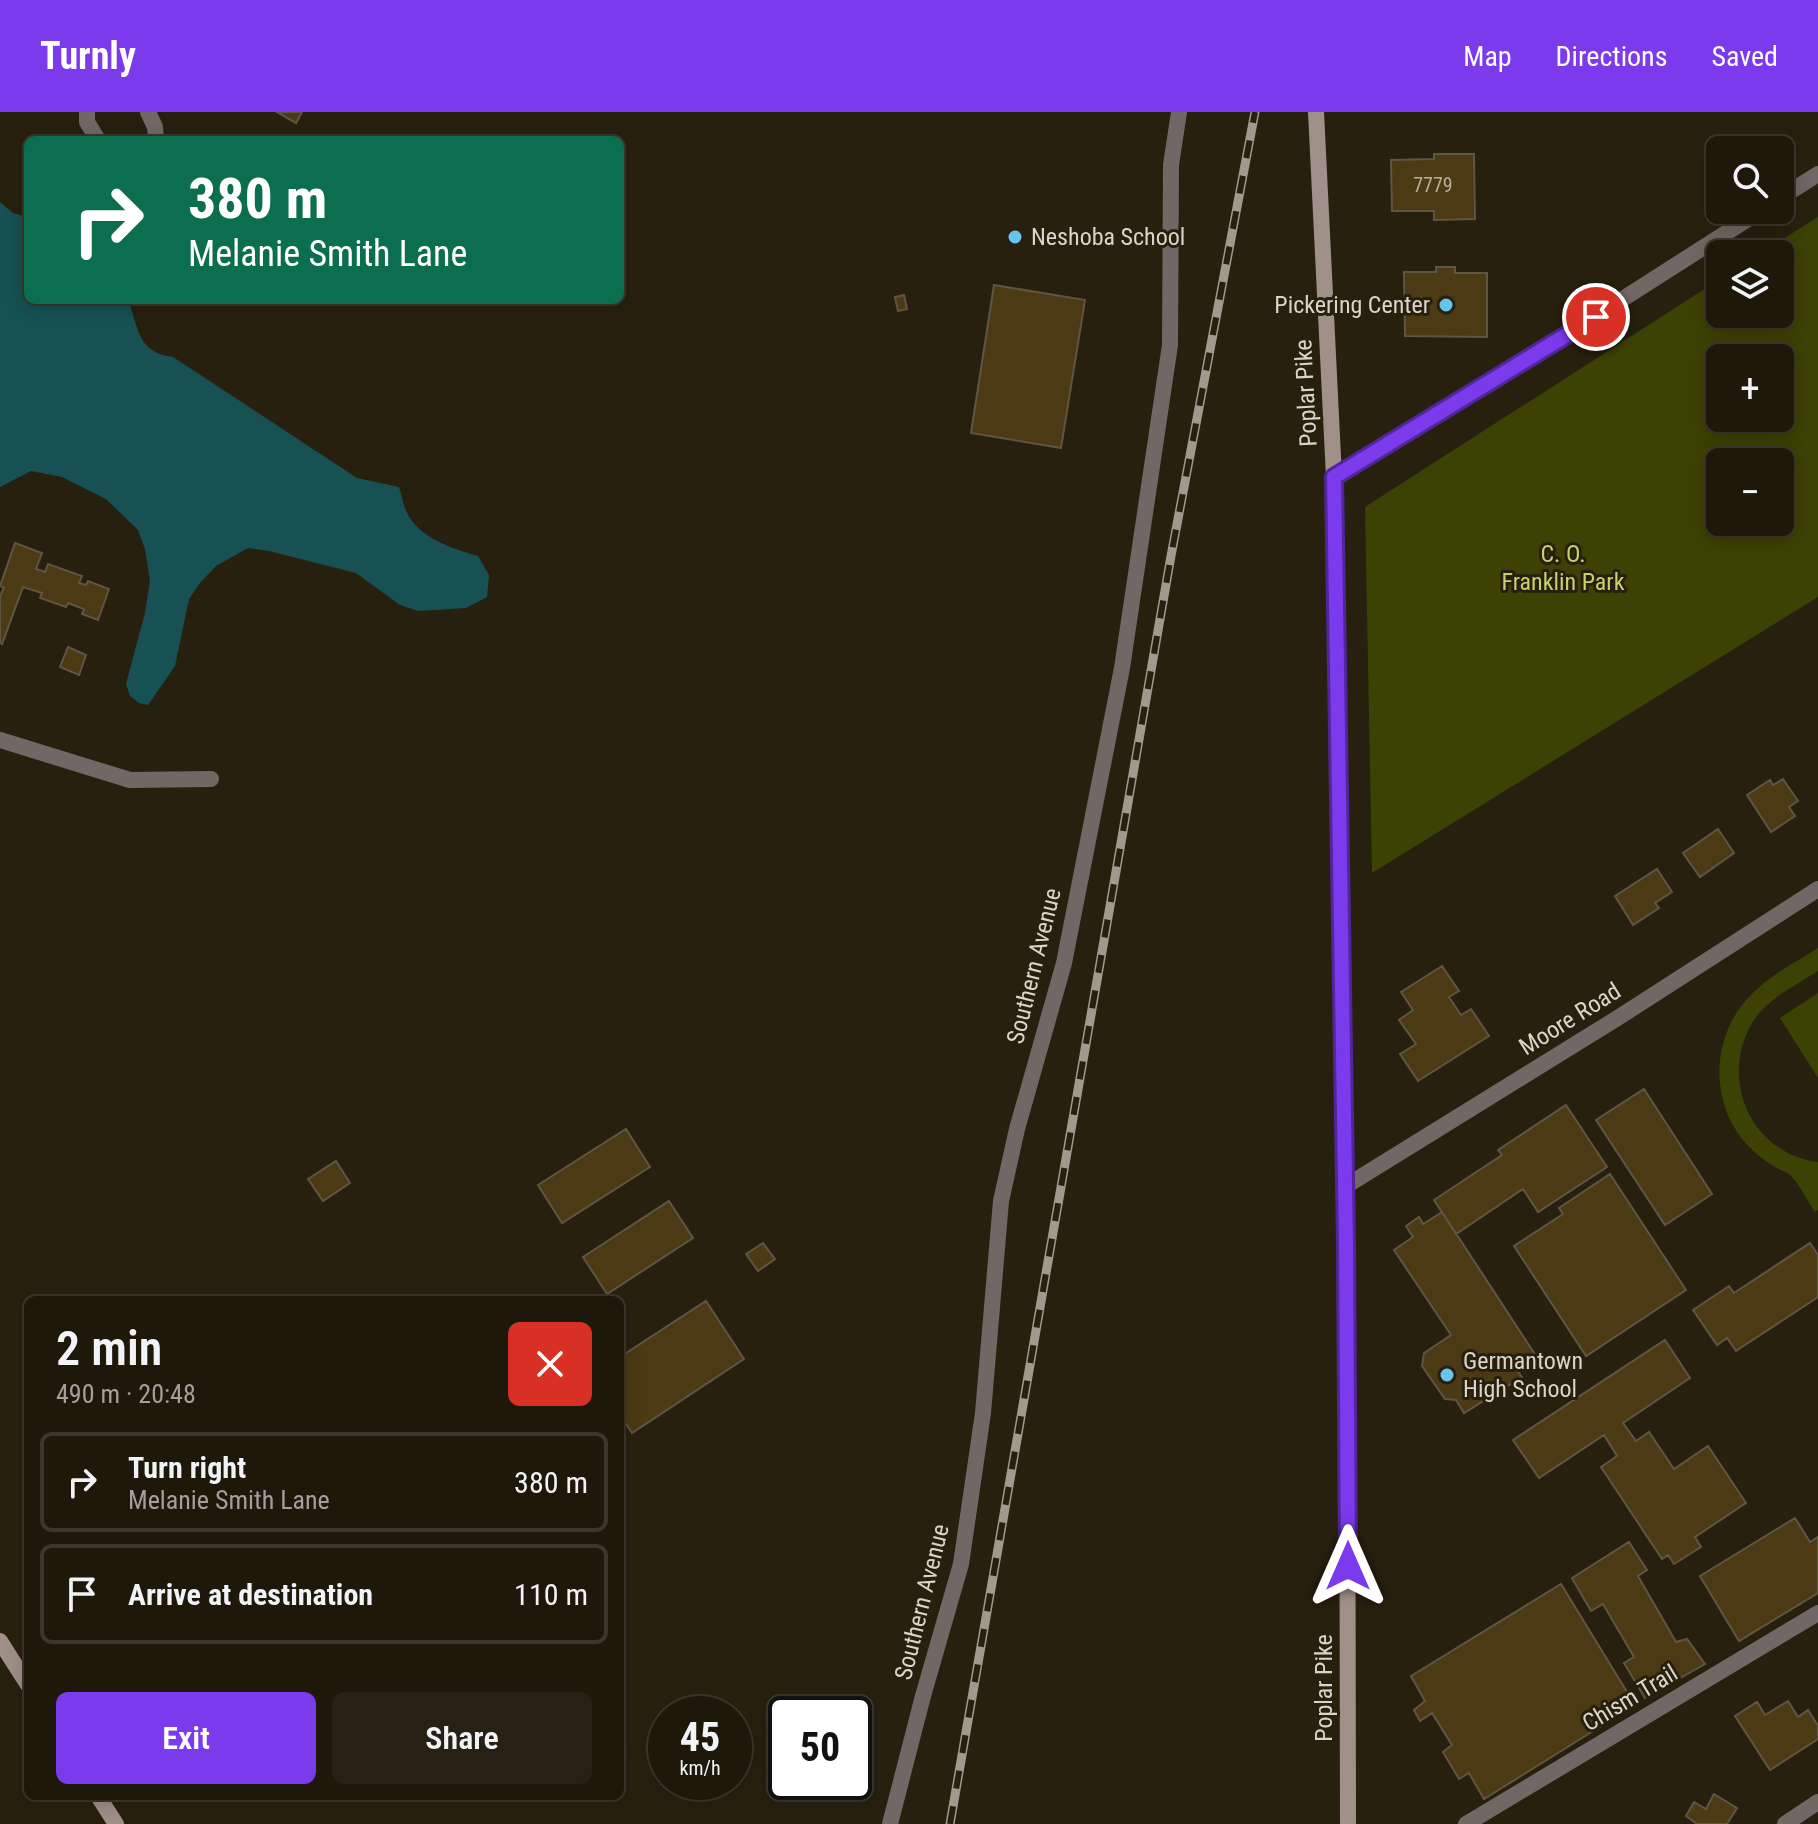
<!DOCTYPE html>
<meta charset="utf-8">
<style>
:root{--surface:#1e180b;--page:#262114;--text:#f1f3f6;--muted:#a1a09d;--line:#3c372c;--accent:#7c3aed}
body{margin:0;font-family:"Roboto Condensed",sans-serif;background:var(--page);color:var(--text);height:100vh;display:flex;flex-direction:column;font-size:30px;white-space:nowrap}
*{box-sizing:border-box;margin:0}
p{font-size:26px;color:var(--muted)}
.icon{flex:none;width:44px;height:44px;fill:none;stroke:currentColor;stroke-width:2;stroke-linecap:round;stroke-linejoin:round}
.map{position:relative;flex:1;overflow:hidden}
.details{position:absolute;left:24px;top:1184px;width:600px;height:504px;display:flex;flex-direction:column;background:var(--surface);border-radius:12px;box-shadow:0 4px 20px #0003,0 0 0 2px var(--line)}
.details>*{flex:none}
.guide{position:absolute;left:24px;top:24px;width:600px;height:168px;border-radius:12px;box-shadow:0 4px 20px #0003,0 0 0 2px var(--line);background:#0b6e4f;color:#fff;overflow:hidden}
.controls{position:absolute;left:1706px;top:24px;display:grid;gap:16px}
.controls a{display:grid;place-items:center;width:88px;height:88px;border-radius:12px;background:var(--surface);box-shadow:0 4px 20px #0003,0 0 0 2px var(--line);font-size:40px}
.speed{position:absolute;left:648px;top:1584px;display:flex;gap:16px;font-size:40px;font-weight:700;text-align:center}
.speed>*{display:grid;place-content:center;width:104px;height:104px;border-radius:50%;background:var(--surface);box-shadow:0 4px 20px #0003,0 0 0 2px var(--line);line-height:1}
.speed small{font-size:20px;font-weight:400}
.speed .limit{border:4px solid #111;border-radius:12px;background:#fff;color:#111}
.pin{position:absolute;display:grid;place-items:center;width:68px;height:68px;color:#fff;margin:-34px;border:4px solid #fff;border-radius:50%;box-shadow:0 2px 8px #0007}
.me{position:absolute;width:88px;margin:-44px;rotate:0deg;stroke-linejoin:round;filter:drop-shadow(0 0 6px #0008)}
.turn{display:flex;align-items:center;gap:28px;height:168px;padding:0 32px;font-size:36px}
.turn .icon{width:104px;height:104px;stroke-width:2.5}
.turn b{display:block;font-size:56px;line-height:68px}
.round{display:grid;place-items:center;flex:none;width:84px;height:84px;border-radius:12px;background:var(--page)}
.overview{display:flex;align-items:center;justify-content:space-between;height:136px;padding:0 32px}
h1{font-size:48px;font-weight:600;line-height:60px}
.action{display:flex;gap:16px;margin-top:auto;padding:16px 32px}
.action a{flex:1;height:92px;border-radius:12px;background:var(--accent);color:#fff;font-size:32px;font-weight:600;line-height:92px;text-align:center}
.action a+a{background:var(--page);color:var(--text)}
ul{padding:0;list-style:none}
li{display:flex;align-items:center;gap:24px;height:100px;margin:0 16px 12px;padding:0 16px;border:4px solid var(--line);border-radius:12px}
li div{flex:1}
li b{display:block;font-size:30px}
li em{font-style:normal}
header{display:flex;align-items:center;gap:48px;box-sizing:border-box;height:112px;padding:0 40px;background:var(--accent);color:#fff}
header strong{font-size:38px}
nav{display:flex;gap:44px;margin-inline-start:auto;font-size:28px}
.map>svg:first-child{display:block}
.green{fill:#3c4104;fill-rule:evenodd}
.water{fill:#175153}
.building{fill:#4b3a14;stroke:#5e5543;stroke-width:2}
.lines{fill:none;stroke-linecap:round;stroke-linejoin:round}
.street{stroke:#716764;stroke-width:16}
.secondary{stroke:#9f908a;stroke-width:16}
.rail-casing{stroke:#a09a8e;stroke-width:9}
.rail{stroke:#28200f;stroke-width:6;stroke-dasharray:18;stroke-linecap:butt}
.route-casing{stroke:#51269a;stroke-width:20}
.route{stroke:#7c3aed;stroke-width:14}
.poi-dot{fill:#64c5ee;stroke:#28200f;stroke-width:3}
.labels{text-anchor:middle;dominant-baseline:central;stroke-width:6;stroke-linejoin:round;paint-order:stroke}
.number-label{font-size:20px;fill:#b6ae9d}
.poi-label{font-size:24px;fill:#dad5cb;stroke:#28200f;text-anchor:start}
.street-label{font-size:24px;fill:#dad5cb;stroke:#28200f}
.park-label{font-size:24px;fill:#c6d26c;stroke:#28200f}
</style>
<header>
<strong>Turnly</strong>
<nav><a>Map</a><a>Directions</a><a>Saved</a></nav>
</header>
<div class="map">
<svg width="1818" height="1712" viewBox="0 0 1818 1712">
<rect width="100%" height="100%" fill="#28200f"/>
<path class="green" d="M 1818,105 L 1818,485 L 1372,761 L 1365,395 L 1720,167 L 1720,202 L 1780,202 L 1780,142 L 1759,142 ZM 1780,246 L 1780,306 L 1720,306 L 1720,246 ZM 1780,350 L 1780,410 L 1720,410 L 1720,350 Z
M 1818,836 L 1818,859 C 1796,873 1769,886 1754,908 C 1717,965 1751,1042 1818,1050 L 1818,1098 L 1815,1100 C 1807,1089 1801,1074 1791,1064 C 1787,1060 1780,1058 1775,1055 C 1763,1048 1751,1038 1742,1027 C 1710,986 1712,925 1748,886 C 1767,865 1794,851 1818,836 Z
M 1818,881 L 1818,966 L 1780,906 Z"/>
<path class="water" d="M 0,90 L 13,101 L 28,105 L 28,188 L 128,188 C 139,216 137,241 173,245 L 357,366 L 399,375 C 402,384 404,398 410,406 C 423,427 456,438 478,444 L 489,463 L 487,485 L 466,496 L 418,499 L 400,493 L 356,461 L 269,439 L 248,436 L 216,454 L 200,471 L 189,487 L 175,554 L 148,593 L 139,591 L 130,584 L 126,572 L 145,501 L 150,469 L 145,437 L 138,418 L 106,387 L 62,365 L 31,359 L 0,375 Z"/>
<path class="building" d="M 277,0 L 302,0 L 296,11 Z
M 1434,42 L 1474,42 L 1475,107 L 1434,108 L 1434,99 L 1392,99 L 1391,48 L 1434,47 Z
M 1436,155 L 1455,155 L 1455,161 L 1487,161 L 1487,225 L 1405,224 L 1404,160 L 1436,160 Z
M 994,173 L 1085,188 L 1061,336 L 971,321 Z
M 904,183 L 907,197 L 898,199 L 895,185 Z
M 15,431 L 42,441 L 36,457 L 45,460 L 48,452 L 82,464 L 79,471 L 86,473 L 88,469 L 109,477 L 98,508 L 82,502 L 84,497 L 68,491 L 66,495 L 40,486 L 42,481 L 23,475 L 2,532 L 0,531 L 0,484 L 4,476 L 0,474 Z
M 68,535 L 86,543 L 79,563 L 60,555 Z
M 1783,667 L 1798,689 L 1789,695 L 1795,704 L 1771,720 L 1747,683 L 1770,668 L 1773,673 Z
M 1718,717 L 1734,741 L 1700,765 L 1683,741 Z
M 1657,757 L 1672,780 L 1655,791 L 1659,796 L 1633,813 L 1615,784 Z
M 1442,854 L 1459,879 L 1449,885 L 1461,903 L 1471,897 L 1489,924 L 1418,969 L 1400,942 L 1416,932 L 1399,908 L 1413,898 L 1401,880 Z
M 1644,977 L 1712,1082 L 1665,1113 L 1596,1008 Z
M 1566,993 L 1607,1055 L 1538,1100 L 1523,1077 L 1456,1122 L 1434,1088 L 1502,1043 L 1498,1038 Z
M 626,1017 L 650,1055 L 562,1111 L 538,1073 Z
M 336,1049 L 350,1071 L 323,1089 L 308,1067 Z
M 1610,1062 L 1686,1178 L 1586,1244 L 1514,1134 L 1563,1102 L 1559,1096 Z
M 669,1089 L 693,1126 L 607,1182 L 583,1145 Z
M 1442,1100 L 1538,1247 L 1518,1260 L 1522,1265 L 1464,1301 L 1456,1288 L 1445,1287 L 1422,1254 L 1424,1241 L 1451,1223 L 1394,1138 L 1413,1125 L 1406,1114 L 1419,1105 L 1423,1112 Z
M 763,1131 L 775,1147 L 758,1159 L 746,1142 Z
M 1810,1131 L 1818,1143 L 1818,1185 L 1736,1239 L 1727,1226 L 1717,1233 L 1693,1198 L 1729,1174 L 1734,1181 Z
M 706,1189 L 744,1247 L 632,1321 L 620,1303 L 620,1245 Z
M 1665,1228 L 1690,1266 L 1623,1311 L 1636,1329 L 1649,1320 L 1674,1357 L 1708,1334 L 1746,1391 L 1695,1425 L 1701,1435 L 1674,1452 L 1668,1443 L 1662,1447 L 1601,1355 L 1617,1344 L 1604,1323 L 1539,1366 L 1513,1328 Z
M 1795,1406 L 1810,1430 L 1818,1425 L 1818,1481 L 1739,1529 L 1700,1464 Z
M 1629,1430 L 1647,1458 L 1638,1464 L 1676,1530 L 1687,1527 L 1705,1552 L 1645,1586 L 1624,1551 L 1634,1545 L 1603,1492 L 1591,1499 L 1572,1466 Z
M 1561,1472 L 1635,1593 L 1484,1687 L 1469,1661 L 1459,1667 L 1443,1640 L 1452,1633 L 1432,1601 L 1420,1609 L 1414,1598 L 1425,1589 L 1411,1564 Z
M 1788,1589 L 1798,1605 L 1808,1598 L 1818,1614 L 1818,1627 L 1770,1658 L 1735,1604 L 1757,1590 L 1765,1603 Z
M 1714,1682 L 1737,1696 L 1727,1712 L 1697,1712 L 1686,1704 L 1694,1690 L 1706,1697 Z"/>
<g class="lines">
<path class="street" d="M 87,0 L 87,10 L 98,28
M 148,0 L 155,15 L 156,28
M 1780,86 L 1818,62
M 1334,365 L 1571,220 L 1762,98
M 0,628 L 130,668 L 211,667
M 1346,1074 L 1616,907 L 1818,777
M 890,1712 L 923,1584 L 961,1452 L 983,1301 L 1001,1089 L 1017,1017 L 1064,851 L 1122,556 L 1170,233 L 1171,53 L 1179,0
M 1466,1712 L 1818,1501
M 1785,1712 L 1818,1690"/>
<path class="secondary" d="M 1316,0 L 1334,365 L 1347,1160 L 1348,1712
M 0,1529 L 28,1573
M 98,1684 L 116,1712"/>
<defs>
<path id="rail" d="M 950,1712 L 1171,444 L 1255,0"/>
</defs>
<use href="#rail" class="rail-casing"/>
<use href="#rail" class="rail"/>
</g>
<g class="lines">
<defs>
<path id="route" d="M 1348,1454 L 1346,1132 L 1334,365 L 1596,205"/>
</defs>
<use href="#route" class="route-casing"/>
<use href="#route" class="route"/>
</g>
<g class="poi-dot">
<circle cx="1015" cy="125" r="8"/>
<circle cx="1446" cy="193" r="8"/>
<circle cx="1447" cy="1263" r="8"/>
</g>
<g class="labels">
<g class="number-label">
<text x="1433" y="73">7779</text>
</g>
<g class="poi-label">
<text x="1031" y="125">Neshoba School</text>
<text x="1430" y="193" text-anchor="end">Pickering Center</text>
<text x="1463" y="1249">Germantown<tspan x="1463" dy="28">High School</tspan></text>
</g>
<g class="street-label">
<text transform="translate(1306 281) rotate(-93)">Poplar Pike</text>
<text transform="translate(1034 854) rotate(-76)">Southern Avenue</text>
<text transform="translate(1570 907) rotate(-32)">Moore Road</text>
<text transform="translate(922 1490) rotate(-76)">Southern Avenue</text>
<text transform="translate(1324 1576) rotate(-90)">Poplar Pike</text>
<text transform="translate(1630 1586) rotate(-31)">Chism Trail</text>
</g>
<g class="park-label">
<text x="1563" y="442">C. O.<tspan x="1563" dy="28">Franklin Park</tspan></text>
</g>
</g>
</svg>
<div class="controls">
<a><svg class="icon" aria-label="search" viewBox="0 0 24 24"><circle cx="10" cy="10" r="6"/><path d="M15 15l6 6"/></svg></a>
<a><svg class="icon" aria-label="layers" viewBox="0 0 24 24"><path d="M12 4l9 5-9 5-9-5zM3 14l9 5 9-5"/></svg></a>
<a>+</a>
<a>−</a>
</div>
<div class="speed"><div>45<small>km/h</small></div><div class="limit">50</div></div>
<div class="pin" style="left:1596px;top:205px;background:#d93025"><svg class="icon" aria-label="arrive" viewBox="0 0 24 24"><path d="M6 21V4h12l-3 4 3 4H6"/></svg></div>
<svg class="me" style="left:1348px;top:1454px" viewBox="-20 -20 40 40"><path d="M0-17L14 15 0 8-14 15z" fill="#7c3aed" stroke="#fff" stroke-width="4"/></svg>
<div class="guide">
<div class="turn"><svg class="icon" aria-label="right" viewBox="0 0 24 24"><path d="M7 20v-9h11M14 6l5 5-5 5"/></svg><div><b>380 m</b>Melanie Smith Lane</div></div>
</div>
<section class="details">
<div class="overview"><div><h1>2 min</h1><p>490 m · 20:48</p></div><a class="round" style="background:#d93025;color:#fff"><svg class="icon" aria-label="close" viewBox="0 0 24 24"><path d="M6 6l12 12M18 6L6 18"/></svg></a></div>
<ul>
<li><svg class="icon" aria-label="right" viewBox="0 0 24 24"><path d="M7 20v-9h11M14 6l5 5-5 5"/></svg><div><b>Turn right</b><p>Melanie Smith Lane</p></div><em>380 m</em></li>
<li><svg class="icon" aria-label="arrive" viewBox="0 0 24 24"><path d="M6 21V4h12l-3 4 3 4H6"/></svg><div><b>Arrive at destination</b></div><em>110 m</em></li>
</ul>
<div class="action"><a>Exit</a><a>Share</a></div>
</section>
</div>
